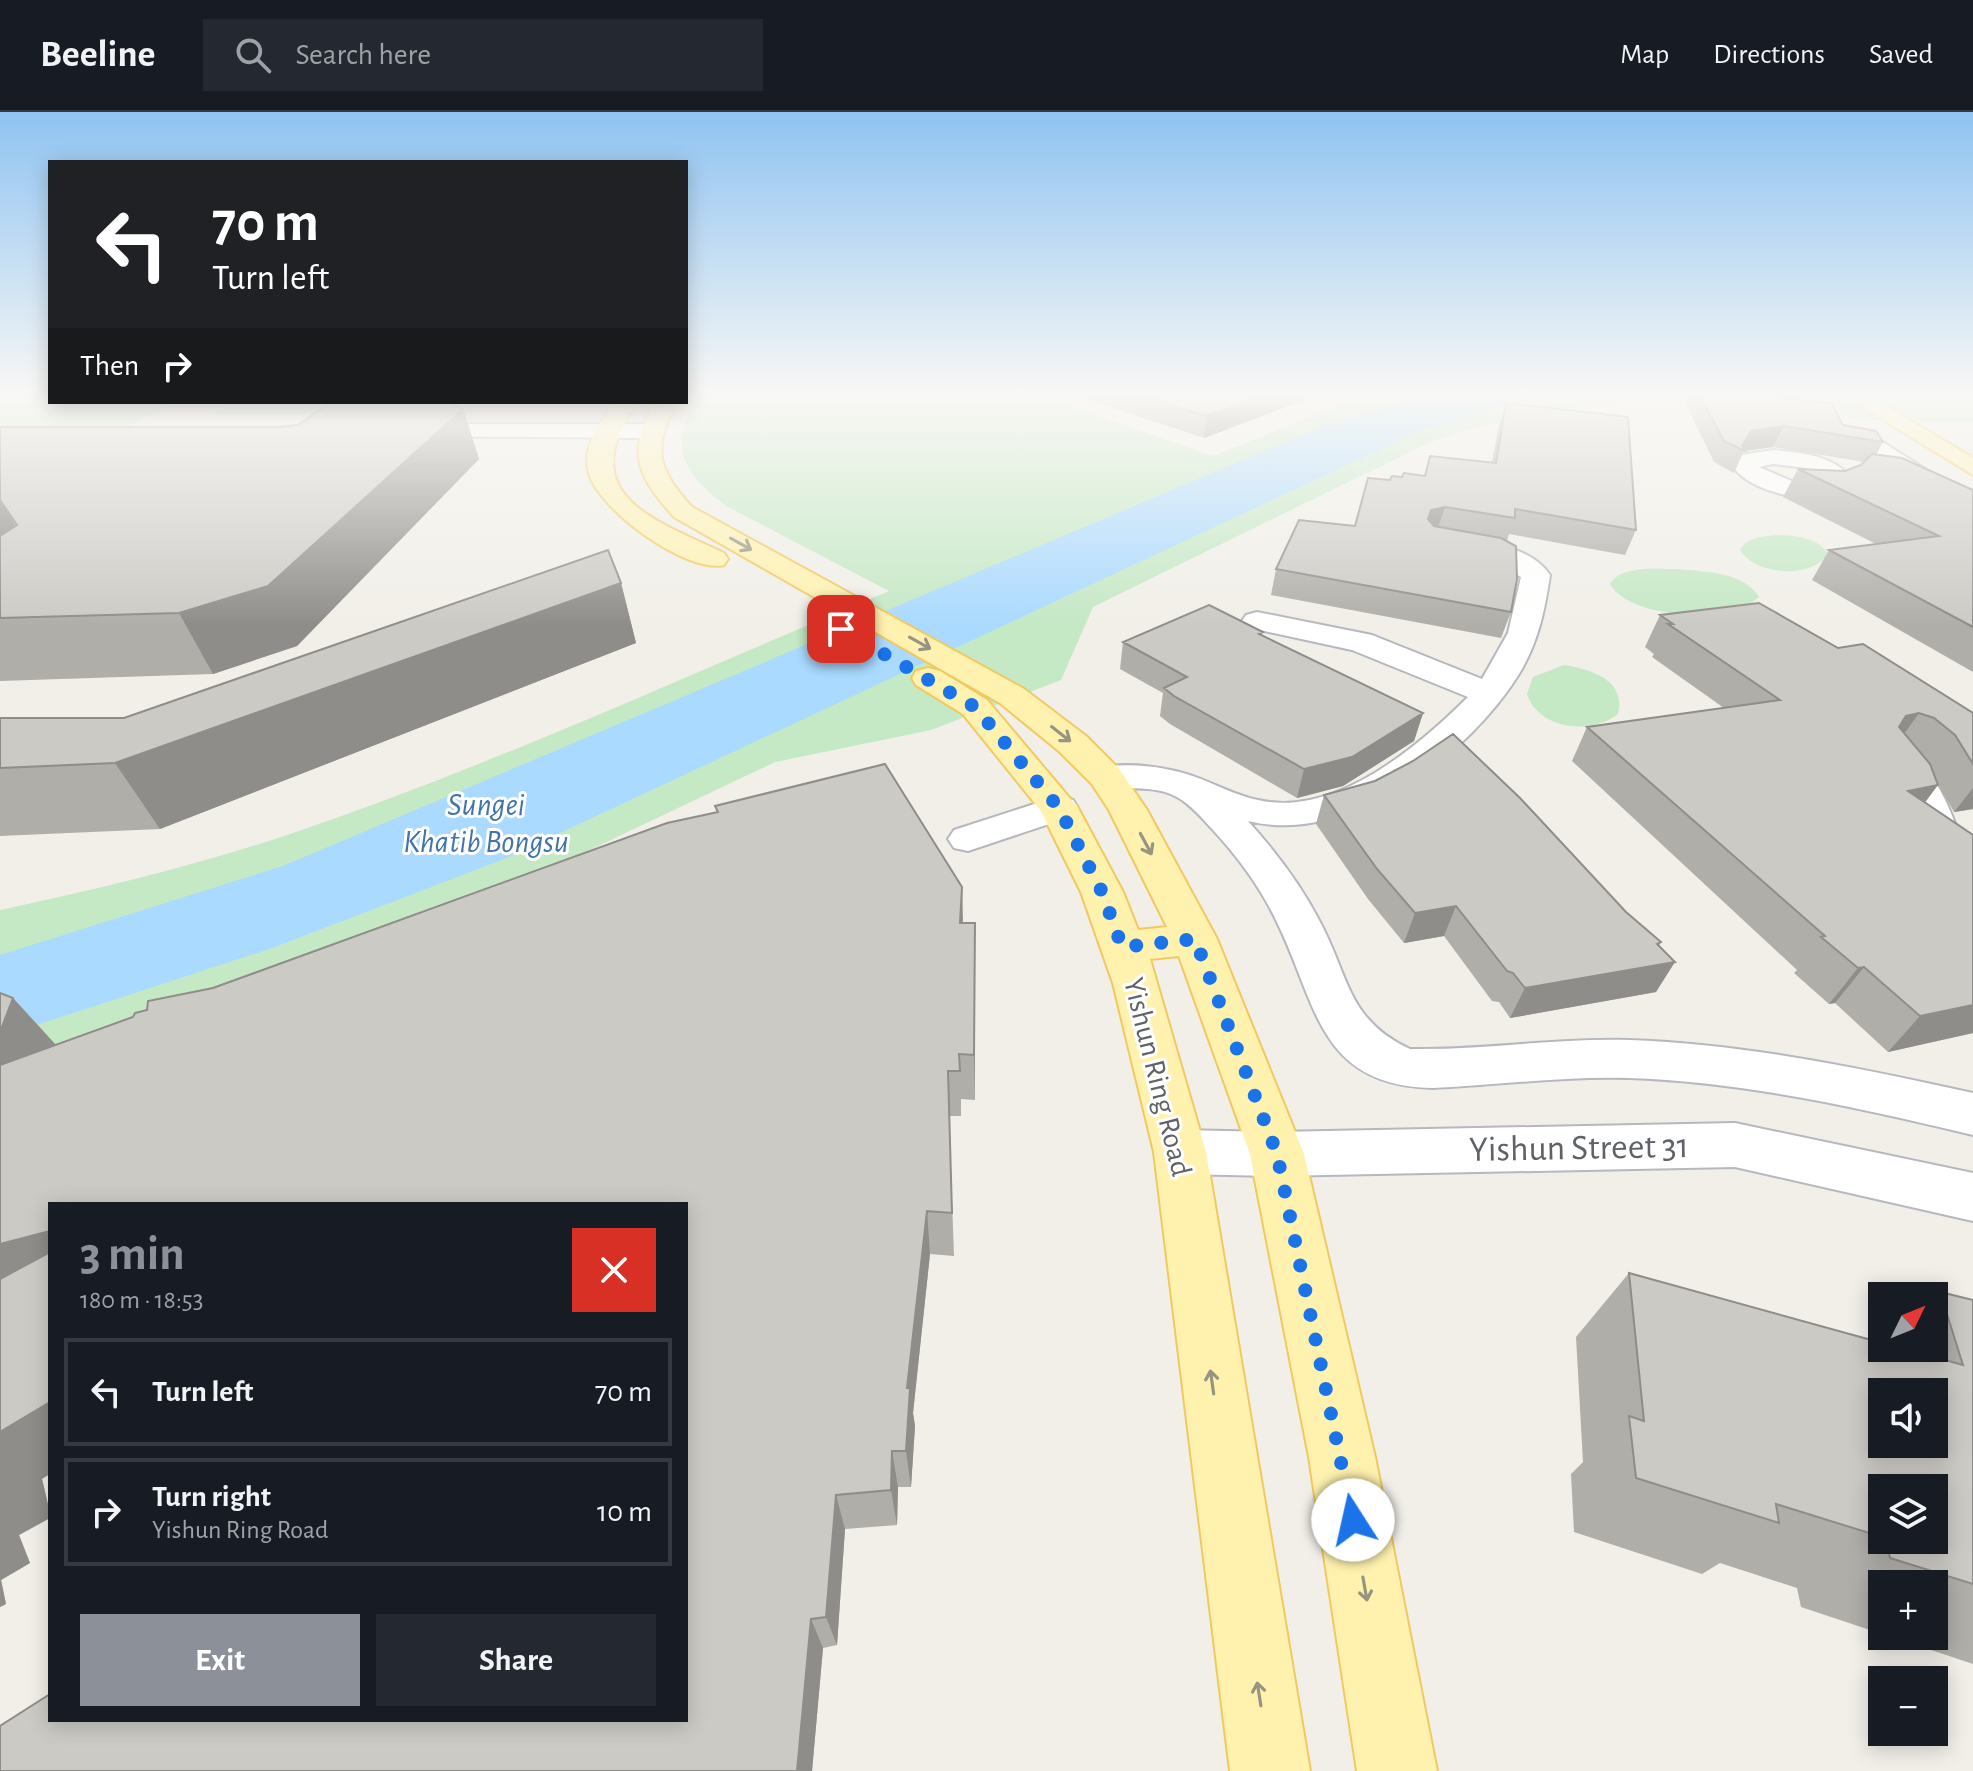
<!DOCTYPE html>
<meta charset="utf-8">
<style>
:root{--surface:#171b24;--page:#242831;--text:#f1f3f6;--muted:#9ea1a6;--line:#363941;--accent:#8c9099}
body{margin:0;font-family:"Alegreya Sans",sans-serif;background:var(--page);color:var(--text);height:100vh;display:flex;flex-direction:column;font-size:30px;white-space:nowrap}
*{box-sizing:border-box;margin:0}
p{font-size:26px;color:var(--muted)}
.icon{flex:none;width:44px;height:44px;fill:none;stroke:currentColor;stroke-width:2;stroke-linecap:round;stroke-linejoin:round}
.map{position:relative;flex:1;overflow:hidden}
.drawer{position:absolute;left:48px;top:1090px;width:640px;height:520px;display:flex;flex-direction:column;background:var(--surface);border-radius:0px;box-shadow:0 4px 20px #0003}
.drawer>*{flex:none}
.guide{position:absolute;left:48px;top:48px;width:640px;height:244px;border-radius:0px;box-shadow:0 4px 20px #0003;background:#202124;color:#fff;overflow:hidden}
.needle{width:52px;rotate:47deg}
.buttons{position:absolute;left:1868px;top:1170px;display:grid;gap:16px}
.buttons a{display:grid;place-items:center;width:80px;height:80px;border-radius:0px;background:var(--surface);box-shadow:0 4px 20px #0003;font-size:40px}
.pin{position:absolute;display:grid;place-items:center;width:68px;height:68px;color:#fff;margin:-34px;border-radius:16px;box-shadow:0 4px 12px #0006}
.me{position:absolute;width:88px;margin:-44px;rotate:350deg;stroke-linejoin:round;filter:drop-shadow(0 0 6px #0008)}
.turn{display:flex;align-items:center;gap:28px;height:168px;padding:0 32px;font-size:36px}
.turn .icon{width:104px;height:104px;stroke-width:2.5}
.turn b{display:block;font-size:56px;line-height:68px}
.then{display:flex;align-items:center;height:76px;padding:0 32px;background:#0003;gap:16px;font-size:30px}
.round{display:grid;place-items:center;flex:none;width:84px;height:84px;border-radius:0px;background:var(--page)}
.summary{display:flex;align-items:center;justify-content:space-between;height:136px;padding:0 32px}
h1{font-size:48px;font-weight:700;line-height:60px;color:var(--accent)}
.action{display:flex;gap:16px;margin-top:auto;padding:16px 32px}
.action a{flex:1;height:92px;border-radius:0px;background:var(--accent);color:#fff;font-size:32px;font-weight:700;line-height:92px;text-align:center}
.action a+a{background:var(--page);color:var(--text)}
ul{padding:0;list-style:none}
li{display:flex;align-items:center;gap:24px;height:108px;margin:0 16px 12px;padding:0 16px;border:4px solid var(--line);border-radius:0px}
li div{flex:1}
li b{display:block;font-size:30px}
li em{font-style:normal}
header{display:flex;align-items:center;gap:48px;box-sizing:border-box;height:112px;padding:0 40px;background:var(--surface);border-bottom:2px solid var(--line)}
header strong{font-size:38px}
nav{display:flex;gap:44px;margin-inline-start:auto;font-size:28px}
.search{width:560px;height:72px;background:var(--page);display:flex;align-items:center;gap:20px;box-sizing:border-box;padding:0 28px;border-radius:0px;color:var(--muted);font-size:30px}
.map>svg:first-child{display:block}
.green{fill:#c5e8c5}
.water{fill:#aadaff}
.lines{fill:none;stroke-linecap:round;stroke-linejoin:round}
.minor-casing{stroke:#b5b8bc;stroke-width:4}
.major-casing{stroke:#f2c960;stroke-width:4}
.minor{fill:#fff;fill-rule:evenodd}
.major{fill:#fff2af;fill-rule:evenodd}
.wall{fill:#afaea9;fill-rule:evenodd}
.shaded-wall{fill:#8f8d8a}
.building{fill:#cccac5;stroke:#8f8d8a;stroke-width:2;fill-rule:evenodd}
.oneway{stroke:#979581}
.route{stroke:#1a73e8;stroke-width:14;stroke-dasharray:0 25.2}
.labels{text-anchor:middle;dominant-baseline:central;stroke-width:6;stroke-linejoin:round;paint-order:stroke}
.street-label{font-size:30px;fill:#5f6368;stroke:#fff}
.water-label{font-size:32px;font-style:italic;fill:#4174aa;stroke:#fff}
.near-street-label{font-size:36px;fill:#5f6368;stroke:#fff}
</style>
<header>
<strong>Beeline</strong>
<div class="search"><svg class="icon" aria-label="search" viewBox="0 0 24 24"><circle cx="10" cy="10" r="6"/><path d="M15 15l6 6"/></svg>Search here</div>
<nav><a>Map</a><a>Directions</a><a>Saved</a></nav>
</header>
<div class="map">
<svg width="1973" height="1659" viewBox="0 0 1973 1659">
<rect width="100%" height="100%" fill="#f1efe8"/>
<path class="green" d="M 0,282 L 50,282 L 50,290 L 171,290 L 125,317 L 0,316 Z
M 1369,282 L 1973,282 L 1973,310 C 1932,309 1891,310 1851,306 C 1820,304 1790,297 1760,294 C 1650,282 1531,293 1428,331 L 1093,495 L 1061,568 L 931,618 L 775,650 L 453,803 L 0,958 L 0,798 C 99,777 198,753 293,721 C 496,652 692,561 889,479 L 726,394 C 681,358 669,337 696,284 L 1046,286 L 1213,344 Z
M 231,290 L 343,290 L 327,302 L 213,302 Z
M 1781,423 C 1798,424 1819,426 1828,442 C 1813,467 1755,464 1740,438 C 1747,424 1767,424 1781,423 Z
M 1674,457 C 1700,459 1744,459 1759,485 C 1731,511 1630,508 1610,472 C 1621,453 1654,457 1674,457 Z
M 1564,553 C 1590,557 1627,568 1618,602 C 1591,623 1539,618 1527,582 L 1533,565 Z"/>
<path class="water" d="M 1427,282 L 1584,282 L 1517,290 L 1424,317 L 504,747 L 272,836 L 0,925 L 0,843 L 283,754 L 1323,314 Z
M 1700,282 L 1973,282 L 1973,292 Z"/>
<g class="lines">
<defs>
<path id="minor" d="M 410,312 L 648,312 L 659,319 L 648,326 L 402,324 L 399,319 Z
M 1873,324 L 1973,387 L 1973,406 L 1964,403 L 1865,336 L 1862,331 L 1865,326 Z
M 1773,338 C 1803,341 1836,343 1854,370 C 1833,400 1754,383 1735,357 L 1741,343 ZM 1773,352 L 1806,356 L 1828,368 L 1794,370 L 1759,355 Z
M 1460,426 C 1491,431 1531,435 1550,463 C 1545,498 1538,531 1519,562 C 1468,644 1349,734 1248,709 C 1276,740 1301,773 1320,810 C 1349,864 1347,908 1410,937 C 1483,938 1556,926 1629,928 C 1745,932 1860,956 1973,981 L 1973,1023 C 1860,996 1745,970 1629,966 C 1564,964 1498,973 1433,976 C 1317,974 1317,890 1276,808 C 1260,775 1238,745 1213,718 C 1203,707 1190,692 1177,685 C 1152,671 1120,680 1093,673 L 1088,665 L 1093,657 C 1126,649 1169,654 1201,667 C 1219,674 1238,684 1258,688 C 1334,706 1418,635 1468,585 L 1352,538 L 1246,515 L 1242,509 L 1246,503 L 1257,500 L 1372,523 L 1482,567 L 1508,521 L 1521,465 L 1491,448 L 1450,440 L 1446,434 L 1450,428 Z
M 1896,638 C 1930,647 1947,689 1958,719 C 1961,727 1970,732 1973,739 C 1973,745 1973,763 1973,770 L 1959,766 L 1940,754 L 1919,721 L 1907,685 L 1878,649 L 1883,641 Z
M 1059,684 L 1073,688 L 1078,696 L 1073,704 L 968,739 L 954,736 L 948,727 L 954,718 Z
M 1735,1011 L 1973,1061 L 1973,1109 L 1735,1055 L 1277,1064 L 1180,1062 L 1161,1056 L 1154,1040 L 1161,1024 L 1180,1018 L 1277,1020 Z"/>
<path id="major" d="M 1841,282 L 1866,282 L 1973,346 L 1973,363 Z
M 615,290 L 637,290 C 573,383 650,406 724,441 L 728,447 L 724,453 C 687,462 595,396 588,358 C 583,332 601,309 615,290 Z
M 655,290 L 677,290 C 652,337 657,356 692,395 L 1024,577 L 1086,624 L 1119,657 L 1147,698 L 1217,827 L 1304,1042 L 1375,1345 L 1437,1659 L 1357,1659 L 1309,1345 L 1250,1042 L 1179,844 L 1150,847 L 1206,1040 L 1310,1659 L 1230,1659 L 1154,1040 L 1113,871 L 1081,780 L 1041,699 L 963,602 L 916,573 L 912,566 L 916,559 L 928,556 L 940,559 L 987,588 L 1078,696 L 1123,780 L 1138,818 L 1167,815 L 1109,698 L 1092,672 L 1060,640 L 1000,591 L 674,405 C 637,363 626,342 655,290 Z"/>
</defs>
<use href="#minor" class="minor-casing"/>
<use href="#major" class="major-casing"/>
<use href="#minor" class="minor"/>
<use href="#major" class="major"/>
</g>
<path class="wall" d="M 1071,282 L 1320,282 L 1204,326 Z
M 1681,282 L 1753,282 L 1843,313 L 1883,330 L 1876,343 L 1973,378 L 1973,560 L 1812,468 L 1829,438 L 1876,432 L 1783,385 L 1798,357 L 1845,359 L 1861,353 L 1864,350 L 1773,335 L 1744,339 L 1734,361 L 1714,350 Z
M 1506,291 L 1636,418 L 1625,443 L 1509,422 L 1507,429 L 1511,500 L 1501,526 L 1271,483 L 1276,457 L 1355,414 L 1390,368 L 1425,364 L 1492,350 L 1499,313 Z
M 463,297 L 479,347 L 297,534 L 213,562 L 0,569 L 0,315 L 280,315 Z
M 621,471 L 636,531 L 160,717 L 0,724 L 0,606 L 124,606 Z
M 1660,503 L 1838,536 L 1973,601 L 1973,697 L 1954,700 L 1936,669 L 1925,690 L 1973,723 L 1973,921 L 1888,940 L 1835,891 L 1829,892 L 1794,861 L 1797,858 L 1572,649 L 1587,615 L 1724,596 L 1652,545 L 1654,542 L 1645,535 Z
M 1262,523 L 1423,601 L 1414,629 L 1343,674 L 1297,686 L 1170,612 L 1160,604 L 1163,581 L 1120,557 L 1123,530 Z
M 1324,683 L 1626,800 L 1661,830 L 1659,833 L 1656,880 L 1510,906 L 1499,890 L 1492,889 L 1444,824 L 1404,831 L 1368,787 L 1316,712 Z
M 715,694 L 962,775 L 963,811 L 975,811 L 975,988 L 961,987 L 961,1004 L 949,1004 L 954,1144 L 930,1142 L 913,1301 L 915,1314 L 911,1375 L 898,1375 L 897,1413 L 845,1417 L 837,1533 L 823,1536 L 812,1659 L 0,1659 L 686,1608 L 50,1092 L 42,1367 L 50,1401 L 50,1406 L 19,1423 L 30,1451 L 1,1468 L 6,1492 L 0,1495 L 13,886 L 55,932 L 55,933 L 133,905 L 147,898 L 717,701 Z
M 1629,1161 L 1878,1229 L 1882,1226 L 1882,1236 L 1934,1236 L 1934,1185 L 1940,1180 L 1973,1188 L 1973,1552 L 1889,1524 L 1934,1524 L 1934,1472 L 1882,1472 L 1882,1522 L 1801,1495 L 1797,1476 L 1720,1451 L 1702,1462 L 1574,1420 L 1571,1362 L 1583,1350 L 1576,1225 ZM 1882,1376 L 1934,1428 L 1882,1428 Z"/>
<path class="shaded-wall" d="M 1268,282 L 1320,282 L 1204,326 L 1206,304 Z
M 463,297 L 479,347 L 297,534 L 213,562 L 179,501 Z
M 1784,314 L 1773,335 L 1744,339 L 1741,337 L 1751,319 Z
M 0,389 L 19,419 L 0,430 Z
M 1445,395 L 1437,419 L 1421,431 L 1431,398 Z
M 621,471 L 636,531 L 160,717 L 115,651 Z
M 1423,601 L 1414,629 L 1343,674 L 1297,686 L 1304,657 Z
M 1919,601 L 1895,635 L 1882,638 L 1906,604 Z
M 1938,673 L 1912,708 L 1908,679 Z
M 1973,676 L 1973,697 L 1954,700 Z
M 962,775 L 963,821 L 960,811 Z
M 1456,794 L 1444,824 L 1404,831 L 1415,801 Z
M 975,811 L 975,988 L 974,943 Z
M 1661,830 L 1645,855 L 1675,850 L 1656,880 L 1510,906 L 1525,876 Z
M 1864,855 L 1835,891 L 1829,892 L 1858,856 Z
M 13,886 L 55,932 L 31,1004 L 0,974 L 0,920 Z
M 1973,893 L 1973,921 L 1888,940 L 1920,904 Z
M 927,1099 L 930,1142 L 913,1301 L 915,1314 L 911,1375 L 906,1339 L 907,1276 Z
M 50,1119 L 50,1175 L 0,1189 L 0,1132 Z
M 50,1290 L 50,1362 L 42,1367 L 50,1401 L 50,1406 L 19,1423 L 30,1451 L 1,1468 L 6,1492 L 0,1495 L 0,1320 Z
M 892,1339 L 898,1375 L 897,1413 L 891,1378 Z
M 836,1383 L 845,1417 L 837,1533 L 826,1505 Z
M 811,1507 L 823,1536 L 812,1659 L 797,1659 Z"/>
<path class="building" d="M 1136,282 L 1268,282 L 1206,304 Z
M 1699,282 L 1753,282 L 1831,291 L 1843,313 L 1876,319 L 1883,330 L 1784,314 L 1751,319 L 1742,334 L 1745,339 L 1724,329 Z
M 331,290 L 448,290 L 463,297 L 268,474 L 179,501 L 0,506 L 0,424 L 17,413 L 0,388 L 0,315 L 280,315 L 298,313 Z
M 1506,291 L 1628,305 L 1636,418 L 1515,397 L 1515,406 L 1445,395 L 1431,398 L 1428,407 L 1434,414 L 1501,426 L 1516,434 L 1517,467 L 1511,500 L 1276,457 L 1299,408 L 1355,414 L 1368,366 L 1390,368 L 1392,364 L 1402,365 L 1404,361 L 1425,364 L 1430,344 L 1496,351 Z
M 1872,342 L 1902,346 L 1973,378 L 1973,515 L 1829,438 L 1939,424 L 1798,357 L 1845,359 L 1861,353 Z
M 608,438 L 621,471 L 115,651 L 0,656 L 0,606 L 124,606 Z
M 1759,491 L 1838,536 L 1863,532 L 1973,601 L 1973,652 L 1955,623 L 1934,606 L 1919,601 L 1906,604 L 1899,615 L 1930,652 L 1938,673 L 1908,679 L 1973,723 L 1973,893 L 1920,904 L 1864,855 L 1858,856 L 1821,825 L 1825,824 L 1587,615 L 1780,588 L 1668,512 L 1673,512 L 1660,503 Z
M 1209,493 L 1263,520 L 1259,522 L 1423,601 L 1352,645 L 1304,657 L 1174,584 L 1164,576 L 1187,565 L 1123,530 Z
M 1453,622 L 1520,686 L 1626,800 L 1661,830 L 1657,832 L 1675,850 L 1525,876 L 1513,861 L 1507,859 L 1456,794 L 1415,801 L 1377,757 L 1324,683 L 1375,669 L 1413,649 Z
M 885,652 L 962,775 L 960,811 L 975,811 L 974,943 L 959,942 L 960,959 L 948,959 L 952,1101 L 927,1099 L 907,1276 L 910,1276 L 906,1339 L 892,1339 L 891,1378 L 836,1383 L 826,1505 L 811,1507 L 797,1659 L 0,1659 L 0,1614 L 50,1582 L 50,1608 L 686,1608 L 686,1092 L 50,1092 L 50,1119 L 0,1132 L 0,953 L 133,905 L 135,901 L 147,898 L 148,889 L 213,876 L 667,711 L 718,700 L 715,694 Z
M 0,881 L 13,886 L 0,920 Z
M 50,1140 L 50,1290 L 0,1320 L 0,1167 Z
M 1629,1161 L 1882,1231 L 1882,1236 L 1902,1236 L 1963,1253 L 1940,1180 L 1973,1188 L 1973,1472 L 1890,1446 L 1886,1428 L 1934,1428 L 1934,1376 L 1882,1376 L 1882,1425 L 1776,1392 L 1779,1411 L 1636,1366 L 1629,1304 L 1644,1309 ZM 1882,1280 L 1934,1280 L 1934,1332 L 1882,1332 Z"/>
<defs><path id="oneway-shaft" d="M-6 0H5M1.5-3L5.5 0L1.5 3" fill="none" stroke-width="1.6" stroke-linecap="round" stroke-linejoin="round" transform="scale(2)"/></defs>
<g class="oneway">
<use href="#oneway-shaft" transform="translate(741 432) rotate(29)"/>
<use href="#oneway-shaft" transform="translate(920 531) rotate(29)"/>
<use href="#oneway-shaft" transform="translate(1061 622) rotate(38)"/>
<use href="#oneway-shaft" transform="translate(1146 732) rotate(62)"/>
<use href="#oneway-shaft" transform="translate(1212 1270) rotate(-98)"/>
<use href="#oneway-shaft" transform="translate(1365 1477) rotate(80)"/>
<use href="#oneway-shaft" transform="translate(1259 1582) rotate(-99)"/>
</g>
<linearGradient id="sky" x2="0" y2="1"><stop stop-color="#8fc3f1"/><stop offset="0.55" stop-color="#f9f8f5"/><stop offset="1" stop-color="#f9f8f5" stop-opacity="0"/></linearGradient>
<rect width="1973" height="514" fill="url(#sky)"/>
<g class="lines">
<path class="route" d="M 841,517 L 975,595 L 1059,696 L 1102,780 L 1122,835 L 1195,827 L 1277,1042 L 1353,1408"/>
</g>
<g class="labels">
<g class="street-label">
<text transform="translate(1157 965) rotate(76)">Yishun Ring Road</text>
</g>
<g class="water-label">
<text x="486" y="693">Sungei<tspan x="486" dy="37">Khatib Bongsu</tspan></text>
</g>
<g class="near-street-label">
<text transform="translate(1579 1036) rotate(-1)">Yishun Street 31</text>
</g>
</g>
</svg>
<div class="buttons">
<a><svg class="needle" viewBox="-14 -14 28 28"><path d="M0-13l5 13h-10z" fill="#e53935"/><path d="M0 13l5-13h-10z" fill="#9ea1a6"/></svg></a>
<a><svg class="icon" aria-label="sound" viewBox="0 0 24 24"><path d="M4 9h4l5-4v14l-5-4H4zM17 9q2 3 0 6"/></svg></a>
<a><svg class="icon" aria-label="layers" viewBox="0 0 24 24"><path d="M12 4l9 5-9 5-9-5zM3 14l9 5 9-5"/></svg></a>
<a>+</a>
<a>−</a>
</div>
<div class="pin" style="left:841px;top:517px;background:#d93025"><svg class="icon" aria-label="arrive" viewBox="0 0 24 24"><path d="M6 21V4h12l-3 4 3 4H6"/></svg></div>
<svg class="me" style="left:1353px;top:1408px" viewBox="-20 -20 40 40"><circle r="19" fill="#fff"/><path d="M0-13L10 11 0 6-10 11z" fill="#1a73e8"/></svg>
<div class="guide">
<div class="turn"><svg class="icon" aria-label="left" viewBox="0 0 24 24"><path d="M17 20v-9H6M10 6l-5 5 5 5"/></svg><div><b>70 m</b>Turn left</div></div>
<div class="then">Then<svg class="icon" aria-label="right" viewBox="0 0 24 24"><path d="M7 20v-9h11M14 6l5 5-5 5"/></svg></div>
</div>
<section class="drawer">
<div class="summary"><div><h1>3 min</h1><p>180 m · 18:53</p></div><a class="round" style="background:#d93025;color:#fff"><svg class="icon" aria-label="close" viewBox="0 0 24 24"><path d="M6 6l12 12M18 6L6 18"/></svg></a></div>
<ul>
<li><svg class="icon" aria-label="left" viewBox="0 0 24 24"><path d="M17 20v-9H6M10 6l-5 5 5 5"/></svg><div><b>Turn left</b></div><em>70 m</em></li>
<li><svg class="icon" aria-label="right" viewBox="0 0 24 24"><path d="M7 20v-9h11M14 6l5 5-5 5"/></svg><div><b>Turn right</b><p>Yishun Ring Road</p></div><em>10 m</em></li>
</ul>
<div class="action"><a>Exit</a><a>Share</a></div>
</section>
</div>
